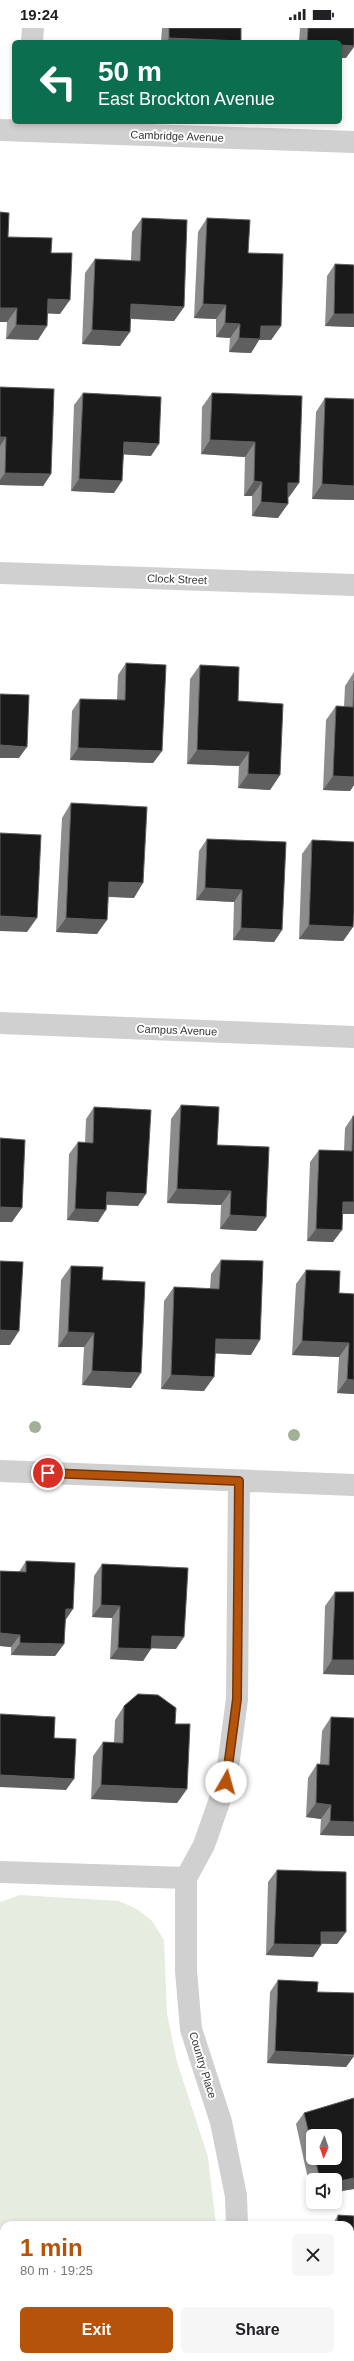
<!DOCTYPE html>
<meta charset="utf-8">
<style>
:root{--surface:#fff;--page:#f6f6f6;--text:#202124;--muted:#757577;--accent:#b45309}
body{margin:0;font-family:Arial,sans-serif;background:var(--page);color:var(--text);height:100vh;display:flex;flex-direction:column;font-size:15px;white-space:nowrap}
*{box-sizing:border-box;margin:0}
p{font-size:13px;color:var(--muted)}
.icon{flex:none;width:22px;height:22px;fill:none;stroke:currentColor;stroke-width:2;stroke-linecap:round;stroke-linejoin:round}
.map{position:relative;flex:1;overflow:hidden}
.sheet{position:absolute;left:0px;top:2193px;width:354px;height:140px;display:flex;flex-direction:column;background:var(--surface);border-radius:12px 12px 0 0;box-shadow:0 2px 6px #0003}
.sheet>*{flex:none}
.hud{position:absolute;left:12px;top:12px;width:330px;height:84px;border-radius:6px;box-shadow:0 2px 6px #0003;background:#0b6e4f;color:#fff;overflow:hidden}
.needle{width:26px;rotate:182deg}
.controls{position:absolute;left:306px;top:2101px;display:grid;gap:8px}
.controls a{display:grid;place-items:center;width:36px;height:36px;border-radius:6px;background:var(--surface);box-shadow:0 2px 6px #0003;font-size:20px}
.pin{position:absolute;display:grid;place-items:center;width:34px;height:34px;color:#fff;margin:-17px;border:2px solid #fff;border-radius:50%;box-shadow:0 1px 4px #0007}
.me{position:absolute;width:44px;margin:-22px;rotate:7deg;stroke-linejoin:round;filter:drop-shadow(0 0 3px #0008)}
.turn{display:flex;align-items:center;gap:14px;height:84px;padding:0 20px;font-size:18px}
.turn .icon{width:52px;height:52px;stroke-width:2.5}
.turn b{display:block;font-size:28px;line-height:34px}
.round{display:grid;place-items:center;flex:none;width:42px;height:42px;border-radius:6px;background:var(--page)}
.headline{display:flex;align-items:center;justify-content:space-between;height:68px;padding:0 20px}
h1{font-size:24px;font-weight:600;line-height:30px;color:var(--accent)}
.primary-button{display:flex;gap:8px;margin-top:auto;padding:8px 20px}
.primary-button a{flex:1;height:46px;border-radius:6px;background:var(--accent);color:#fff;font-size:16px;font-weight:600;line-height:46px;text-align:center}
.primary-button a+a{background:var(--page);color:var(--text)}
.status{display:flex;justify-content:space-between;align-items:center;height:28px;padding:0 20px;background:var(--surface);direction:ltr}
.status svg{height:11px;fill:currentColor}
.map>svg:first-child{display:block}
.green{fill:#e6ecdf}
.lines{fill:none;stroke-linecap:round;stroke-linejoin:round}
.minor{stroke:#d0d0d0;stroke-width:22}
.tree{fill:#a2b095}
.wall{fill:#8c8c8c;fill-rule:evenodd}
.shaded-wall{fill:#5f5f5f}
.building{fill:#1a1a1a;stroke:#5f5f5f}
.route-casing{stroke:#753606;stroke-width:10}
.route{stroke:#b45309;stroke-width:7}
.labels{text-anchor:middle;dominant-baseline:central;stroke-width:4;stroke-linejoin:round;paint-order:stroke}
.street-label{font-size:11px;fill:#333;stroke:#fff}
</style>
<div class="status"><b>19:24</b><svg viewBox="0 0 49 12"><path d="M0 12V9h3v3zM5 12V6h3v6zM10 12V3h3v9zM15 12V0h3v12zM26 1h20v11H26zM47 4h2v5h-2z"/></svg></div>
<div class="map">
<svg width="354" height="2333" viewBox="0 0 354 2333">
<rect width="100%" height="100%" fill="#fff"/>
<path class="green" d="M 20,1867 L 119,1873 L 137,1881 L 152,1893 L 164,1912 L 167,1986 L 177,2034 L 208,2129 L 216,2197 L 4,2197 L 4,2329 L 209,2329 L 209,2333 L 0,2333 L 0,1874 Z"/>
<g class="lines">
<path class="minor" d="M 32,14 L 33,0
M 0,102 L 354,114
M 0,545 L 354,557
M 0,995 L 354,1009
M 0,1443 L 354,1457
M 0,1844 L 186,1850 L 186,1943 L 191,2001 L 221,2094 L 236,2168 L 237,2197
M 186,1850 L 204,1817 L 226,1754 L 237,1671 L 239,1453
M 228,2333 L 228,2329"/>
</g>
<g class="tree">
<circle cx="35" cy="1399" r="6"/>
<circle cx="294" cy="1407" r="6"/>
</g>
<path class="wall" d="M 162,0 L 241,0 L 241,13 L 240,14 L 161,14 Z
M 300,0 L 354,0 L 346,30 L 340,14 L 299,14 Z
M 0,184 L 8,209 L 51,225 L 60,286 L 48,285 L 38,312 L 6,311 L 7,294 L 0,294 Z
M 142,190 L 184,279 L 174,293 L 131,291 L 120,318 L 82,316 L 85,245 L 95,231 L 131,232 L 132,204 Z
M 207,190 L 248,225 L 281,298 L 271,312 L 259,312 L 251,325 L 229,324 L 230,310 L 216,309 L 216,291 L 194,290 L 198,204 Z
M 335,236 L 354,237 L 354,299 L 325,298 L 327,248 Z
M 0,359 L 51,446 L 43,458 L 0,457 Z
M 83,365 L 151,428 L 123,426 L 114,465 L 71,463 L 74,377 Z
M 212,365 L 299,455 L 289,469 L 288,469 L 278,490 L 252,488 L 252,468 L 244,468 L 245,429 L 201,426 L 202,379 Z
M 325,370 L 354,472 L 312,471 L 316,384 Z
M 126,635 L 162,723 L 153,735 L 70,732 L 72,683 L 80,671 L 117,672 L 118,647 Z
M 200,637 L 238,673 L 280,747 L 270,762 L 238,760 L 239,738 L 187,736 L 190,651 Z
M 354,644 L 354,757 L 350,763 L 323,762 L 326,692 L 336,678 L 344,679 L 345,658 Z
M 71,775 L 134,870 L 108,869 L 97,906 L 56,904 L 62,790 Z
M 207,811 L 282,902 L 274,914 L 233,912 L 234,874 L 196,872 L 199,823 Z
M 312,812 L 353,899 L 343,913 L 299,911 L 302,826 Z
M 181,1077 L 217,1117 L 266,1189 L 256,1203 L 220,1201 L 221,1177 L 167,1175 L 171,1091 Z
M 94,1079 L 138,1178 L 106,1177 L 98,1194 L 67,1192 L 69,1126 L 78,1114 L 85,1115 L 86,1091 Z
M 353,1088 L 354,1088 L 354,1186 L 343,1186 L 333,1214 L 307,1213 L 310,1134 L 319,1122 L 344,1123 L 345,1100 Z
M 221,1232 L 251,1327 L 215,1325 L 204,1363 L 161,1361 L 164,1273 L 174,1259 L 210,1261 L 211,1246 Z
M 71,1238 L 102,1252 L 131,1360 L 82,1357 L 84,1319 L 58,1319 L 61,1252 Z
M 306,1242 L 339,1265 L 354,1266 L 354,1366 L 337,1365 L 339,1329 L 292,1327 L 296,1256 Z
M 26,1533 L 65,1593 L 64,1616 L 55,1628 L 11,1627 L 11,1619 L 0,1618 L 0,1543 L 19,1544 Z
M 102,1536 L 176,1621 L 151,1620 L 143,1633 L 110,1631 L 112,1590 L 92,1589 L 94,1548 Z
M 335,1564 L 354,1647 L 323,1646 L 325,1578 Z
M 124,1678 L 175,1696 L 187,1761 L 177,1775 L 91,1771 L 93,1728 L 103,1714 L 114,1714 L 115,1692 Z
M 331,1689 L 354,1808 L 320,1807 L 321,1791 L 306,1789 L 308,1750 L 317,1736 L 320,1736 L 322,1703 Z
M 277,1842 L 346,1904 L 337,1916 L 321,1916 L 321,1917 L 313,1929 L 266,1927 L 268,1854 Z
M 278,1952 L 317,1964 L 354,2028 L 346,2039 L 267,2035 L 270,1964 Z
M 354,2070 L 354,2161 L 335,2164 L 335,2152 L 313,2152 L 313,2169 L 312,2169 L 296,2096 L 304,2085 ZM 313,2108 L 335,2108 L 335,2130 L 313,2130 Z
M 338,2187 L 350,2197 L 332,2197 Z
M 314,2329 L 350,2329 L 354,2333 L 314,2333 Z"/>
<path class="shaded-wall" d="M 169,10 L 241,13 L 240,14 L 166,14 Z
M 340,17 L 354,18 L 354,19 L 346,30 L 340,30 Z
M 48,271 L 70,272 L 60,286 L 38,285 Z
M 131,276 L 184,279 L 174,293 L 121,290 Z
M 203,276 L 226,277 L 216,291 L 194,290 Z
M 0,280 L 17,280 L 7,294 L 0,294 Z
M 334,286 L 354,286 L 354,299 L 325,298 Z
M 225,295 L 240,296 L 230,310 L 216,309 Z
M 16,297 L 47,298 L 38,312 L 6,311 Z
M 261,298 L 281,298 L 271,312 L 259,312 L 251,325 L 229,324 L 239,310 Z
M 92,302 L 130,304 L 120,318 L 82,316 Z
M 0,409 L 6,409 L 0,418 Z
M 210,412 L 255,414 L 245,429 L 201,426 Z
M 124,414 L 159,416 L 151,428 L 116,426 Z
M 5,445 L 51,446 L 43,458 L 0,457 L 0,452 Z
M 79,451 L 122,453 L 114,465 L 71,463 Z
M 254,453 L 262,454 L 252,468 L 244,468 Z
M 288,455 L 299,455 L 289,469 L 279,469 Z
M 322,456 L 354,458 L 354,472 L 312,471 Z
M 261,474 L 288,476 L 278,490 L 252,488 Z
M 0,717 L 27,719 L 19,730 L 0,730 Z
M 78,720 L 162,723 L 153,735 L 70,732 Z
M 197,722 L 249,724 L 239,738 L 187,736 Z
M 248,746 L 280,747 L 270,762 L 238,760 Z
M 333,748 L 354,749 L 354,757 L 350,763 L 323,762 Z
M 109,854 L 143,855 L 134,870 L 99,868 Z
M 205,860 L 242,862 L 234,874 L 196,872 Z
M 0,888 L 37,890 L 27,904 L 0,903 Z
M 66,890 L 107,892 L 97,906 L 56,904 Z
M 309,897 L 353,899 L 343,913 L 299,911 Z
M 241,900 L 282,902 L 274,914 L 233,912 Z
M 177,1161 L 231,1163 L 221,1177 L 167,1175 Z
M 107,1164 L 146,1166 L 138,1178 L 99,1176 Z
M 343,1174 L 354,1174 L 354,1186 L 335,1186 Z
M 0,1179 L 22,1180 L 12,1194 L 0,1194 Z
M 75,1181 L 106,1182 L 98,1194 L 67,1192 Z
M 230,1187 L 266,1189 L 256,1203 L 220,1201 Z
M 316,1201 L 342,1202 L 333,1214 L 307,1213 Z
M 0,1302 L 19,1303 L 10,1317 L 0,1317 Z
M 68,1304 L 94,1305 L 84,1319 L 58,1319 Z
M 216,1311 L 260,1312 L 251,1327 L 206,1325 Z
M 302,1313 L 349,1315 L 339,1329 L 292,1327 Z
M 92,1343 L 141,1345 L 131,1360 L 82,1357 Z
M 171,1347 L 214,1349 L 204,1363 L 161,1361 Z
M 347,1351 L 354,1352 L 354,1366 L 337,1365 Z
M 101,1577 L 120,1578 L 112,1590 L 92,1589 Z
M 66,1581 L 73,1581 L 65,1593 Z
M 0,1605 L 20,1607 L 11,1619 L 0,1618 Z
M 152,1608 L 184,1609 L 176,1621 L 143,1620 Z
M 20,1615 L 64,1616 L 55,1628 L 11,1627 Z
M 118,1620 L 151,1621 L 143,1633 L 110,1631 Z
M 332,1632 L 354,1632 L 354,1647 L 323,1646 Z
M 0,1747 L 74,1751 L 66,1762 L 0,1759 Z
M 101,1757 L 187,1761 L 177,1775 L 91,1771 Z
M 316,1775 L 331,1777 L 321,1791 L 306,1789 Z
M 330,1793 L 354,1794 L 354,1808 L 320,1807 Z
M 321,1904 L 346,1904 L 337,1916 L 313,1915 Z
M 274,1916 L 321,1917 L 313,1929 L 266,1927 Z
M 275,2023 L 354,2028 L 346,2039 L 267,2035 Z
M 354,2148 L 354,2161 L 335,2164 L 335,2154 Z
M 350,2270 L 354,2270 L 354,2282 L 350,2282 Z"/>
<path class="building" d="M 169,0 L 241,0 L 241,13 L 169,10 Z
M 308,0 L 354,0 L 354,18 L 340,17 L 340,14 L 307,14 Z
M 0,184 L 9,185 L 8,209 L 52,210 L 51,225 L 72,225 L 70,272 L 48,271 L 47,298 L 16,297 L 17,280 L 0,280 Z
M 142,190 L 187,192 L 184,279 L 131,276 L 130,304 L 92,302 L 95,231 L 140,233 Z
M 207,190 L 250,192 L 248,225 L 283,226 L 281,298 L 261,298 L 260,311 L 239,310 L 240,296 L 225,295 L 226,277 L 203,276 Z
M 335,236 L 354,237 L 354,286 L 334,286 Z
M 0,359 L 54,361 L 51,446 L 5,445 L 6,409 L 0,409 Z
M 83,365 L 161,369 L 159,416 L 124,414 L 122,453 L 79,451 Z
M 212,365 L 302,368 L 299,455 L 288,455 L 288,476 L 261,474 L 262,454 L 254,453 L 255,414 L 210,412 Z
M 325,370 L 354,371 L 354,458 L 322,456 Z
M 126,635 L 166,637 L 162,723 L 78,720 L 80,671 L 125,672 Z
M 200,637 L 239,639 L 238,673 L 283,676 L 280,747 L 248,746 L 249,724 L 197,722 Z
M 354,653 L 354,749 L 333,748 L 336,678 L 353,679 Z
M 0,666 L 29,667 L 27,719 L 0,717 Z
M 71,775 L 147,779 L 143,855 L 109,854 L 107,892 L 66,890 Z
M 0,805 L 41,807 L 37,890 L 0,888 Z
M 207,811 L 286,814 L 282,902 L 241,900 L 242,862 L 205,860 Z
M 312,812 L 354,814 L 354,885 L 353,899 L 309,897 Z
M 181,1077 L 219,1079 L 217,1117 L 269,1119 L 266,1189 L 230,1187 L 231,1163 L 177,1161 Z
M 94,1079 L 151,1082 L 146,1166 L 107,1164 L 106,1182 L 75,1181 L 78,1114 L 93,1115 Z
M 353,1088 L 354,1088 L 354,1174 L 343,1174 L 342,1202 L 316,1201 L 319,1122 L 352,1123 Z
M 0,1110 L 25,1112 L 22,1180 L 0,1179 Z
M 221,1232 L 263,1233 L 260,1312 L 216,1311 L 214,1349 L 171,1347 L 174,1259 L 219,1261 Z
M 0,1233 L 23,1234 L 19,1303 L 0,1302 Z
M 71,1238 L 103,1239 L 102,1252 L 145,1254 L 141,1345 L 92,1343 L 94,1305 L 68,1304 Z
M 306,1242 L 340,1243 L 339,1265 L 354,1266 L 354,1352 L 347,1351 L 349,1315 L 302,1313 Z
M 26,1533 L 75,1535 L 73,1581 L 66,1581 L 64,1616 L 20,1615 L 20,1607 L 0,1605 L 0,1543 L 26,1544 Z
M 102,1536 L 188,1540 L 184,1609 L 152,1608 L 151,1621 L 118,1620 L 120,1578 L 101,1577 Z
M 335,1564 L 354,1564 L 354,1632 L 332,1632 Z
M 138,1666 L 158,1667 L 176,1680 L 175,1696 L 190,1696 L 187,1761 L 101,1757 L 103,1714 L 123,1715 L 124,1678 Z
M 0,1686 L 55,1689 L 54,1710 L 76,1711 L 74,1751 L 0,1747 Z
M 331,1689 L 354,1690 L 354,1794 L 330,1793 L 331,1777 L 316,1775 L 317,1736 L 329,1737 Z
M 277,1842 L 346,1844 L 346,1904 L 321,1904 L 321,1917 L 274,1916 Z
M 278,1952 L 318,1954 L 317,1964 L 354,1965 L 354,2027 L 275,2023 Z
M 354,2070 L 354,2150 L 335,2154 L 335,2152 L 320,2152 L 315,2130 L 335,2130 L 335,2108 L 313,2108 L 313,2123 L 304,2085 Z
M 338,2187 L 354,2188 L 354,2270 L 350,2270 L 350,2197 L 337,2197 Z
M 350,2284 L 354,2285 L 354,2333 L 323,2333 L 323,2329 L 350,2329 Z"/>
<g class="lines">
<defs>
<path id="route" d="M 48,1445 L 239,1453 L 237,1671 L 226,1754"/>
</defs>
<use href="#route" class="route-casing"/>
<use href="#route" class="route"/>
</g>
<g class="labels">
<g class="street-label">
<text transform="translate(177 108) rotate(2)">Cambridge Avenue</text>
<text transform="translate(177 551) rotate(2)">Clock Street</text>
<text transform="translate(177 1002) rotate(2)">Campus Avenue</text>
<text transform="translate(203 2037) rotate(73)">Country Place</text>
</g>
</g>
</svg>
<div class="controls">
<a><svg class="needle" viewBox="-14 -14 28 28"><path d="M0-13l5 13h-10z" fill="#e53935"/><path d="M0 13l5-13h-10z" fill="#757577"/></svg></a>
<a><svg class="icon" aria-label="sound" viewBox="0 0 24 24"><path d="M4 9h4l5-4v14l-5-4H4zM17 9q2 3 0 6"/></svg></a>
</div>
<div class="pin" style="left:48px;top:1445px;background:#d93025"><svg class="icon" aria-label="arrive" viewBox="0 0 24 24"><path d="M6 21V4h12l-3 4 3 4H6"/></svg></div>
<svg class="me" style="left:226px;top:1754px" viewBox="-20 -20 40 40"><circle r="19" fill="#fff"/><path d="M0-13L10 11 0 6-10 11z" fill="#b45309"/></svg>
<div class="hud">
<div class="turn"><svg class="icon" aria-label="left" viewBox="0 0 24 24"><path d="M17 20v-9H6M10 6l-5 5 5 5"/></svg><div><b>50 m</b>East Brockton Avenue</div></div>
</div>
<section class="sheet">
<div class="headline"><div><h1>1 min</h1><p>80 m · 19:25</p></div><a class="round"><svg class="icon" aria-label="close" viewBox="0 0 24 24"><path d="M6 6l12 12M18 6L6 18"/></svg></a></div>
<div class="primary-button"><a>Exit</a><a>Share</a></div>
</section>
</div>
